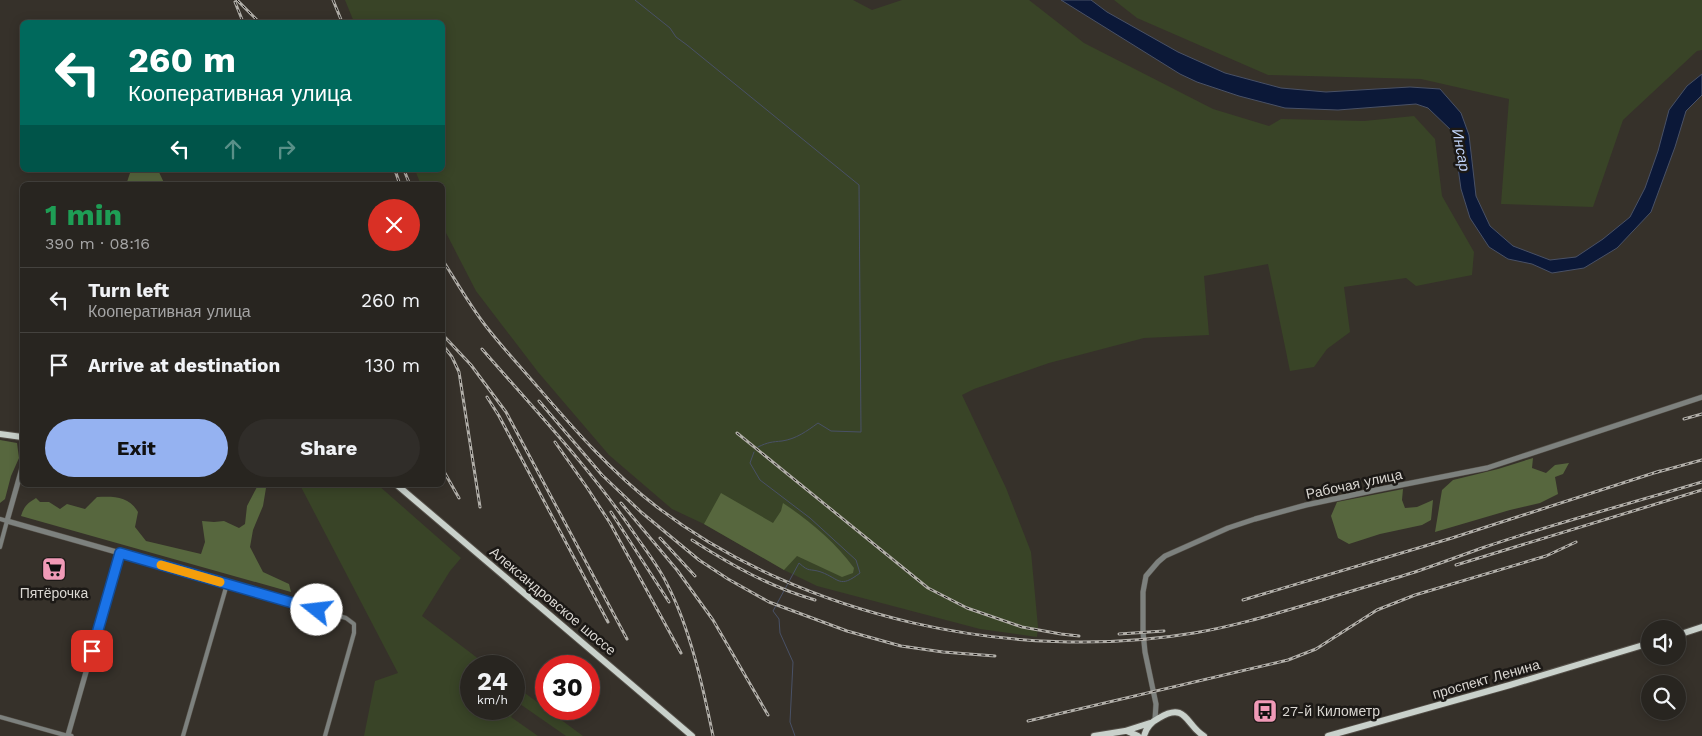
<!DOCTYPE html>
<meta charset="utf-8">
<style>
:root{--surface:#282520;--page:#302d29;--text:#f1f3f6;--muted:#a5a5a5;--line:#44423e;--accent:#95b2f1}
body{margin:0;font-family:"Work Sans",sans-serif;background:var(--page);color:var(--text);height:100vh;display:flex;flex-direction:column;font-size:19px;white-space:nowrap}
*{box-sizing:border-box;margin:0}
p{font-size:16px;color:var(--muted)}
.icon{flex:none;width:28px;height:28px;fill:none;stroke:currentColor;stroke-width:2;stroke-linecap:round;stroke-linejoin:round}
.map{position:relative;flex:1;overflow:hidden}
.drawer{position:absolute;left:20px;top:182px;width:425px;height:305px;display:flex;flex-direction:column;background:var(--surface);border-radius:8px;box-shadow:0 2px 12px #0003,0 0 0 1px var(--line)}
.drawer>*{flex:none}
.top-card{position:absolute;left:20px;top:20px;width:425px;height:152px;border-radius:8px;box-shadow:0 2px 12px #0003,0 0 0 1px var(--line);background:#00695c;color:#fff;overflow:hidden}
.buttons{position:absolute;left:1641px;top:620px;display:grid;gap:10px}
.buttons a{display:grid;place-items:center;width:45px;height:45px;border-radius:50%;background:var(--surface);box-shadow:0 2px 12px #0003,0 0 0 1px var(--line);font-size:25px}
.speed{position:absolute;left:460px;top:655px;display:flex;gap:10px;font-size:25px;font-weight:700;text-align:center}
.speed>*{display:grid;place-content:center;width:65px;height:65px;border-radius:50%;background:var(--surface);box-shadow:0 2px 12px #0003,0 0 0 1px var(--line);line-height:1}
.speed small{font-size:12px;font-weight:400}
.speed .limit{border:8px solid #d22;background:#fff;color:#111}
.pin{position:absolute;display:grid;place-items:center;width:42px;height:42px;color:#fff;margin:-21px;border-radius:10px;box-shadow:0 2px 8px #0006}
.me{position:absolute;width:55px;margin:-28px;rotate:286deg;stroke-linejoin:round;filter:drop-shadow(0 0 4px #0008)}
.turn{display:flex;align-items:center;gap:18px;height:105px;padding:0 25px;font-size:22px}
.turn .icon{width:65px;height:65px;stroke-width:2.5}
.turn b{display:block;font-size:35px;line-height:42px}
.lanes{display:flex;align-items:center;height:48px;padding:0 25px;background:#0003;justify-content:center;gap:25px;direction:ltr}
.lanes .off{opacity:.35}
.round{display:grid;place-items:center;flex:none;width:52px;height:52px;border-radius:26px;background:var(--page)}
.summary{display:flex;align-items:center;justify-content:space-between;height:85px;padding:0 25px}
h1{font-size:30px;font-weight:700;line-height:38px;color:#1e9e55}
.cta{display:flex;gap:10px;margin-top:auto;padding:10px 25px}
.cta a{flex:1;height:58px;border-radius:30px;background:var(--accent);color:#111;font-size:20px;font-weight:700;line-height:58px;text-align:center}
.cta a+a{background:var(--page);color:var(--text)}
ul{padding:0;list-style:none}
li{display:flex;align-items:center;gap:15px;height:65px;padding:0 25px;border-top:1px solid var(--line)}
li div{flex:1}
li b{display:block;font-size:19px}
li em{font-style:normal}
.map>svg:first-child{display:block}
.green{fill:#394427}
.forest{fill:#57673e}
.water{fill:#0b1838;stroke:#495166}
.lines{fill:none;stroke-linecap:round;stroke-linejoin:round}
.stream{stroke:#495166;stroke-width:1}
.minor-casing{stroke:#544f48;stroke-width:5}
.tertiary-casing{stroke:#544f48;stroke-width:6}
.primary-casing{stroke:#544f48;stroke-width:8}
.minor{stroke:#7d817e;stroke-width:4}
.tertiary{stroke:#7d817e;stroke-width:5}
.primary{stroke:#c9d1cb;stroke-width:6}
.rail-casing{stroke:#b2afa9;stroke-width:3}
.rail{stroke:#1c1916;stroke-width:1;stroke-dasharray:4;stroke-linecap:butt}
.route-casing{stroke:#114b97;stroke-width:12}
.route{stroke:#1a73e8;stroke-width:9}
.slow{stroke:#f59e0b;stroke-width:9}
.labels{text-anchor:middle;dominant-baseline:central;stroke-width:5;stroke-linejoin:round;paint-order:stroke}
.street-label{font-size:14px;fill:#dad7d2;stroke:#1c1916}
.poi-label{font-size:14px;fill:#dad7d2;stroke:#1c1916}
.water-label{font-size:15px;font-style:italic;fill:#c3d6fc;stroke:#1c1916}
</style>
<div class="map">
<svg width="1702" height="736" viewBox="0 0 1702 736">
<rect width="100%" height="100%" fill="#36312a"/>
<path class="green" d="M 345,0 L 853,0 L 872,10 L 902,0 L 1029,0 L 1084,43 L 1213,109 L 1269,126 L 1281,119 L 1364,121 L 1414,116 L 1435,139 L 1442,196 L 1474,252 L 1472,275 L 1416,286 L 1406,278 L 1344,287 L 1350,332 L 1327,349 L 1314,367 L 1290,371 L 1268,264 L 1204,276 L 1209,335 L 1144,338 L 1049,363 L 974,389 L 962,395 L 1006,488 L 1031,552 L 1038,627 L 1037,637 L 980,629 L 817,586 L 784,570 L 704,524 L 672,509 L 609,455 L 538,372 L 476,291 L 443,227 L 442,185 L 421,185 L 415,170 L 442,170 L 442,22 L 354,22 Z
M 1114,0 L 1702,0 L 1702,50 L 1697,51 L 1623,120 L 1593,207 L 1501,204 L 1509,99 L 1421,79 L 1268,75 L 1137,18 Z
M 300,485 L 378,485 L 461,558 L 450,571 L 422,616 L 488,666 L 471,666 L 471,709 L 514,709 L 514,685 L 583,736 L 566,736 L 520,704 L 511,717 L 538,736 L 364,736 L 375,681 L 398,673 Z"/>
<path class="forest" d="M 131,170 L 158,170 L 165,185 L 126,185 Z
M 0,440 L 17,443 L 19,458 L 11,476 L 5,499 L 0,503 Z
M 1533,458 L 1532,468 L 1546,473 L 1555,465 L 1569,463 L 1563,474 L 1555,477 L 1558,494 L 1540,503 L 1510,510 L 1435,532 L 1442,490 L 1453,480 L 1498,469 Z
M 258,485 L 265,485 L 266,488 L 263,506 L 253,530 L 250,547 L 263,572 L 289,584 L 291,592 L 21,516 C 24,506 28,503 36,498 L 40,502 L 49,502 L 60,509 L 67,504 L 85,509 L 97,497 C 113,496 129,496 138,512 L 135,527 L 146,541 L 201,554 L 205,542 L 202,521 L 214,522 L 224,521 L 239,528 L 245,524 L 247,506 Z
M 1403,489 L 1402,500 L 1405,508 L 1417,507 L 1433,500 L 1431,520 L 1422,525 L 1380,534 L 1349,544 L 1338,538 L 1331,516 L 1337,502 Z
M 721,493 L 773,523 L 781,511 L 783,503 C 810,521 835,542 854,568 L 853,573 L 842,577 L 797,556 L 784,570 L 704,524 Z"/>
<path class="water" d="M 1061,0 L 1091,0 L 1107,12 L 1178,52 L 1225,73 L 1281,88 L 1326,92 L 1410,87 L 1440,89 L 1461,113 L 1469,135 L 1476,196 L 1490,226 L 1513,246 L 1550,260 L 1576,257 L 1603,239 L 1630,217 L 1645,188 L 1658,151 L 1669,110 L 1687,86 L 1702,74 L 1702,95 L 1686,111 L 1675,147 L 1651,212 L 1617,248 L 1584,268 L 1552,273 L 1532,264 L 1508,259 L 1489,247 L 1470,218 L 1461,189 L 1453,132 L 1428,108 L 1416,104 L 1338,110 L 1285,108 L 1239,96 L 1197,82 L 1180,74 Z"/>
<g class="lines">
<path class="stream" d="M 635,0 L 670,28 L 676,37 L 687,45 L 859,185 L 861,432 L 831,431 L 818,423 C 807,431 796,439 782,441 C 772,442 768,442 758,447
M 754,452 L 750,463 L 760,480 L 810,518 L 856,560 L 860,573 C 839,589 840,579 821,572 C 809,568 810,573 799,563 L 773,611 L 779,619 L 780,633 L 793,662 L 790,722 L 795,736"/>
<defs>
<path id="minor" d="M 0,519 L 7,521 L 0,547
M 120,553 L 346,618 L 354,624 L 354,633 L 325,736
M 0,717 L 68,736
M 183,736 L 227,584"/>
<path id="tertiary" d="M 22,468 L 7,521 L 120,553 L 68,735 L 71,736
M 1155,720 L 1156,704 L 1145,652 L 1143,632 L 1143,592 L 1146,576 L 1158,562 L 1165,556 L 1228,528 L 1255,519 L 1306,505 L 1376,490 L 1487,468 L 1702,397"/>
<path id="primary" d="M 0,434 L 22,437
M 397,485 L 692,736
M 1678,635 L 1702,627
M 1127,731 L 1138,736
M 1094,736 L 1125,731 L 1150,723
M 1144,736 C 1146,728 1151,722 1159,718 C 1187,701 1186,726 1204,736
M 1328,736 L 1510,685 L 1650,643"/>
</defs>
<use href="#minor" class="minor-casing"/>
<use href="#tertiary" class="tertiary-casing"/>
<use href="#primary" class="primary-casing"/>
<use href="#minor" class="minor"/>
<use href="#tertiary" class="tertiary"/>
<use href="#primary" class="primary"/>
<defs>
<path id="rail" d="M 237,0 L 259,22
M 333,0 L 342,22
M 235,2 L 243,22
M 395,170 L 400,185
M 404,170 L 410,185
M 442,259 C 456,281 469,304 485,325 C 501,346 519,365 536,385 C 574,429 611,472 657,507 C 803,618 1014,663 1194,633 C 1236,626 1278,613 1319,601 C 1351,591 1383,582 1415,572 C 1438,564 1460,556 1482,548 C 1555,523 1629,504 1702,482
M 442,334 L 471,365 L 506,412 L 627,639
M 442,344 L 452,357 L 459,372 L 480,507
M 482,349 C 535,410 591,469 636,536 C 647,552 659,567 667,584 C 690,628 703,687 713,736
M 487,397 L 499,416 L 608,622
M 539,401 L 602,475 L 641,512 L 699,560 L 728,579 L 769,602 L 847,631 L 901,646 L 943,652 L 995,656
M 1684,419 L 1702,414
M 737,433 L 928,588 L 967,608 L 1022,627 L 1061,634 L 1079,636
M 555,442 L 588,489 L 610,523 L 681,653
M 442,468 L 459,498
M 1654,473 L 1702,460
M 621,503 L 677,570 L 713,620 L 768,715
M 611,512 L 669,602
M 660,538 L 695,576
M 692,540 C 731,565 770,587 815,600
M 1456,565 L 1702,490
M 1243,600 L 1452,538 L 1660,471
M 1119,634 L 1164,631
M 1028,721 L 1288,660 L 1316,649 L 1377,610 L 1415,595 L 1546,556 L 1576,542"/>
</defs>
<use href="#rail" class="rail-casing"/>
<use href="#rail" class="rail"/>
</g>
<g class="lines">
<defs>
<path id="route" d="M 92,651 L 120,553 L 317,610"/>
</defs>
<use href="#route" class="route-casing"/>
<use href="#route" class="route"/>
<path class="slow" d="M 161,565 L 220,582"/>
</g>
<defs>
<symbol id="supermarket-square" viewBox="-11 -11 22 22"><rect x="-9" y="-9" width="18" height="18" rx="4" fill="#f09ab7" stroke="#1c1916"/><path d="M-6-5.5h2.5l.6 2H6L4.5 2H-2.5L-4.4-4H-6ZM-1.5 3.2a1.3 1.3 0 1 0 .1 0ZM3 3.2a1.3 1.3 0 1 0 .1 0Z" fill="#111"/></symbol>
<symbol id="bus-square" viewBox="-11 -11 22 22"><rect x="-9" y="-9" width="18" height="18" rx="4" fill="#f09ab7" stroke="#1c1916"/><path d="M-5-6H5V4H4V6H2V4H-2V6H-4V4H-5ZM-3.5-4V0h7V-4ZM-3.5 1.2v1.5H-2V1.2ZM2 1.2v1.5H3.5V1.2Z" fill="#111"/></symbol>
</defs>
<g fill-rule="evenodd">
<use href="#supermarket-square" x="40" y="555" width="28" height="28"/>
<use href="#bus-square" x="1251" y="697" width="28" height="28"/>
</g>
<g class="labels">
<g class="street-label">
<text transform="translate(1354 484) rotate(-12)">Рабочая улица</text>
<text transform="translate(553 601) rotate(40)">Александровское шоссе</text>
<text transform="translate(1486 679) rotate(-16)">проспект Ленина</text>
</g>
<g class="poi-label">
<text x="54" y="593">Пятёрочка</text>
<text x="1282" y="711" text-anchor="start">27-й Километр</text>
</g>
<g class="water-label">
<text transform="translate(1461 150) rotate(79)">Инсар</text>
</g>
</g>
</svg>
<div class="buttons">
<a><svg class="icon" aria-label="sound" viewBox="0 0 24 24"><path d="M4 9h4l5-4v14l-5-4H4zM17 9q2 3 0 6"/></svg></a>
<a><svg class="icon" aria-label="search" viewBox="0 0 24 24"><circle cx="10" cy="10" r="6"/><path d="M15 15l6 6"/></svg></a>
</div>
<div class="speed"><div>24<small>km/h</small></div><div class="limit">30</div></div>
<div class="pin" style="left:92px;top:651px;background:#d93025"><svg class="icon" aria-label="arrive" viewBox="0 0 24 24"><path d="M6 21V4h12l-3 4 3 4H6"/></svg></div>
<svg class="me" style="left:317px;top:610px" viewBox="-20 -20 40 40"><circle r="19" fill="#fff"/><path d="M0-13L10 11 0 6-10 11z" fill="#1a73e8"/></svg>
<div class="top-card">
<div class="turn"><svg class="icon" aria-label="left" viewBox="0 0 24 24"><path d="M17 20v-9H6M10 6l-5 5 5 5"/></svg><div><b>260 m</b>Кооперативная улица</div></div>
<div class="lanes"><svg class="icon" aria-label="left" viewBox="0 0 24 24"><path d="M17 20v-9H6M10 6l-5 5 5 5"/></svg><svg class="icon off" aria-label="ahead" viewBox="0 0 24 24"><path d="M12 20V5M6 11l6-6 6 6"/></svg><svg class="icon off" aria-label="right" viewBox="0 0 24 24"><path d="M7 20v-9h11M14 6l5 5-5 5"/></svg></div>
</div>
<section class="drawer">
<div class="summary"><div><h1>1 min</h1><p>390 m · 08:16</p></div><a class="round" style="background:#d93025;color:#fff"><svg class="icon" aria-label="close" viewBox="0 0 24 24"><path d="M6 6l12 12M18 6L6 18"/></svg></a></div>
<ul>
<li><svg class="icon" aria-label="left" viewBox="0 0 24 24"><path d="M17 20v-9H6M10 6l-5 5 5 5"/></svg><div><b>Turn left</b><p>Кооперативная улица</p></div><em>260 m</em></li>
<li><svg class="icon" aria-label="arrive" viewBox="0 0 24 24"><path d="M6 21V4h12l-3 4 3 4H6"/></svg><div><b>Arrive at destination</b></div><em>130 m</em></li>
</ul>
<div class="cta"><a>Exit</a><a>Share</a></div>
</section>
</div>
